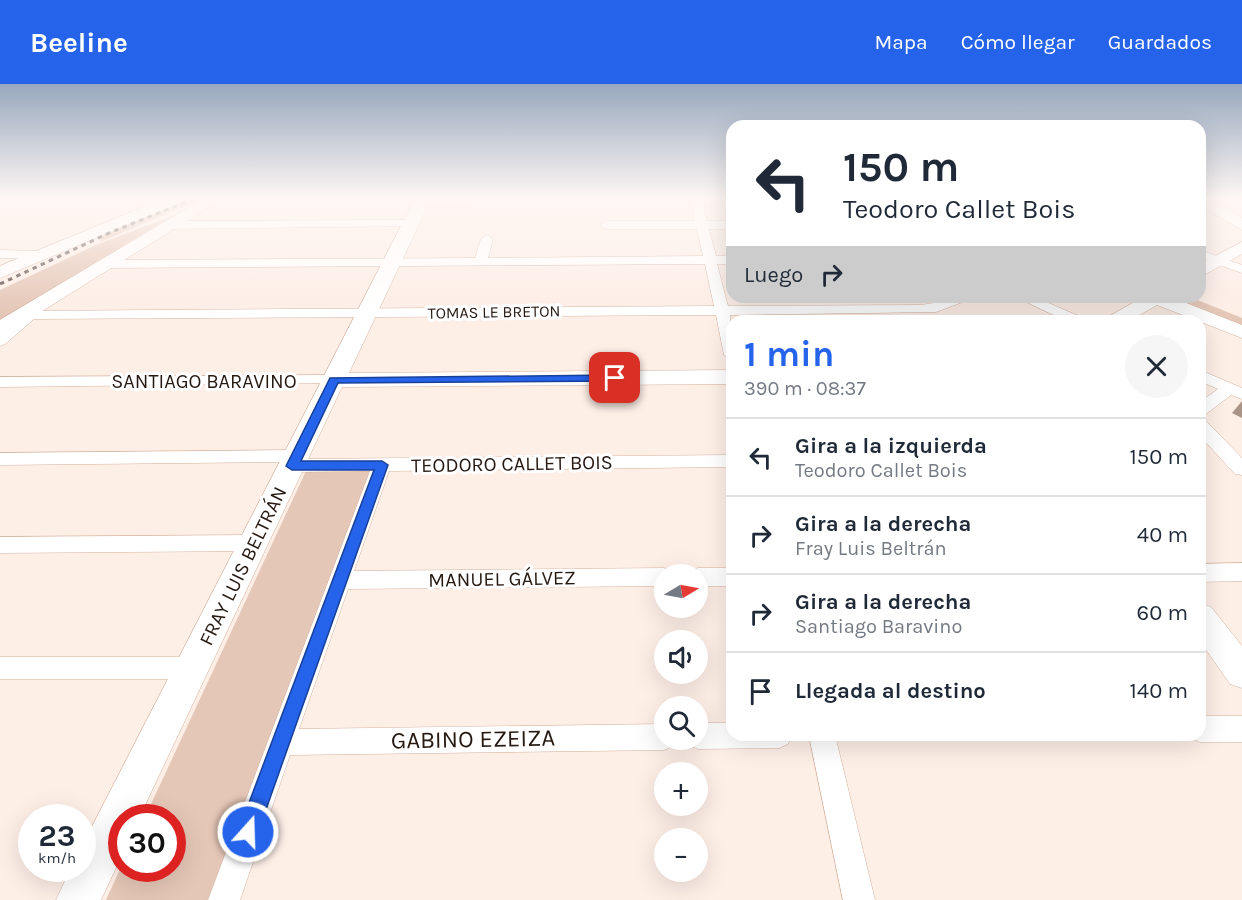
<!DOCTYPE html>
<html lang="es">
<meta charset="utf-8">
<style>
:root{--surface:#fff;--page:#f6f6f7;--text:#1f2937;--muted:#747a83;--line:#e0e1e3;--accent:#2563eb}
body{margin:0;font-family:Karla,sans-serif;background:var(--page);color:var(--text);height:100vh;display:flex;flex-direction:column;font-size:22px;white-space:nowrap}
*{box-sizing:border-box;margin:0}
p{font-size:20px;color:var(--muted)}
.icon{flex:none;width:33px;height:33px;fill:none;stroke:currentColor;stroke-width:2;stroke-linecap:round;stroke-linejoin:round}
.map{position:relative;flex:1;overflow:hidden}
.details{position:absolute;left:726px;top:231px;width:480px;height:426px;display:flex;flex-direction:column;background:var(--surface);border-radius:18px;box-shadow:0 6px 24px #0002}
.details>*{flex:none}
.banner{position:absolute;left:726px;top:36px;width:480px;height:183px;border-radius:18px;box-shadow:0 6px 24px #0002;background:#fff;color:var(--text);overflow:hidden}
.needle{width:39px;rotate:80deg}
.controls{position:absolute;left:654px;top:480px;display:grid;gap:12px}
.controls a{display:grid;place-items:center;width:54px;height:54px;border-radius:50%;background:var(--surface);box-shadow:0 6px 24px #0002;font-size:30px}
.speed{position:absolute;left:18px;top:720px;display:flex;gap:12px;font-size:30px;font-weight:700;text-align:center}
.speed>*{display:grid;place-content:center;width:78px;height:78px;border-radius:50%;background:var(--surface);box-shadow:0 6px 24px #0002;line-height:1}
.speed small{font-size:15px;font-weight:400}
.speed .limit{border:9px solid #d22;background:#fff;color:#111}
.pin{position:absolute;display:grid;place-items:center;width:51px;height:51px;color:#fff;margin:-26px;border-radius:12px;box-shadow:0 3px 9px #0006}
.me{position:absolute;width:66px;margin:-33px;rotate:20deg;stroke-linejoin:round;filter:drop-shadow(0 0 4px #0008)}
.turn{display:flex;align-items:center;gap:21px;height:126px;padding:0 18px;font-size:27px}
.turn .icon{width:78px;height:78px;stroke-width:2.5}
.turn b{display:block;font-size:42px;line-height:51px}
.then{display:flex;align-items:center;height:57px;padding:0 18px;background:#0003;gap:12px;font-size:22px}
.round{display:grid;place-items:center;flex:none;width:63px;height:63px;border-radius:32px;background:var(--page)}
.summary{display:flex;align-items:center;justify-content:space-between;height:102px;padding:0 18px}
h1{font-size:36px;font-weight:700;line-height:45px;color:var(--accent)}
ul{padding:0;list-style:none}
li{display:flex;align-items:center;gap:18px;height:78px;padding:0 18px;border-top:2px solid var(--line)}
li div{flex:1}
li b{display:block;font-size:22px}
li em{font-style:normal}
header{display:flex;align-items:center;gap:36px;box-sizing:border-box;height:84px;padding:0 30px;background:var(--accent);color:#fff}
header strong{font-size:28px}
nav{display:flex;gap:33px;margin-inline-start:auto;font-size:21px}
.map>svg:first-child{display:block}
.green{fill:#e5c7b7}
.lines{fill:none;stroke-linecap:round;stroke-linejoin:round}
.street-casing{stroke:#d3b19f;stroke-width:1}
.secondary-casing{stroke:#d3b19f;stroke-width:1}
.street{fill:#fff;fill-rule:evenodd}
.secondary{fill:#fff;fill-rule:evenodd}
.rail{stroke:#63554e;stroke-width:3;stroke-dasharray:4.5 4.5;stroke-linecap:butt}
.wall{fill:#aa9488}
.route{fill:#2563eb;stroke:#184099;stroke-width:1.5}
.labels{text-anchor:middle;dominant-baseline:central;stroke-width:6;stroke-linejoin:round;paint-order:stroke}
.far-street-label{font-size:16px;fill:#261912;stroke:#fff}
.street-label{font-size:20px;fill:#261912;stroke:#fff}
.near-street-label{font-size:24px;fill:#261912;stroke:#fff}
</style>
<header>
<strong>Beeline</strong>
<nav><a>Mapa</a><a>Cómo llegar</a><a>Guardados</a></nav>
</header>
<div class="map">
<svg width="1242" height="816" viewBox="0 0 1242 816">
<rect width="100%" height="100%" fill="#fdeee6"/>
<path class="green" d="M 183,115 L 202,115 L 100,158 L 107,145 Z
M 172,132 L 0,236 L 0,206 L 96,161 Z
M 1180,213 L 1190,213 L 1242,234 L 1242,245 L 1172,217 Z
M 372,385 L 214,816 L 106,816 L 121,783 L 172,784 L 172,734 L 145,733 L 306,387 Z"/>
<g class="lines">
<defs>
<path id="street" d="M 420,115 L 471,115 L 475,118 L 469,121 L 422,121 L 416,118 Z
M 691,115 L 702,115 L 707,137 L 732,137 L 732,145 L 709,145 L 716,172 L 732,172 L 732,180 L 717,180 L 728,222 L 919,221 C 937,220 952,213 970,213 L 968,216 L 936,228 L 730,231 L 732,276 L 724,271 L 716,231 L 34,235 L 5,260 L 0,262 L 0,249 L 18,234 L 15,231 L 17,228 L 22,227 L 714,222 L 705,180 L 106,184 L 100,180 L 106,176 L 475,174 L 481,155 L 487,151 L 493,155 L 488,174 L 703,172 L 697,145 L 606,145 L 600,141 L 606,137 L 695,137 Z
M 411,136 L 415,138 L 415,142 L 169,145 L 163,141 L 169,137 Z
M 0,166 L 38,167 L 44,171 L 38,175 L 0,174 Z
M 1200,166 L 1242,181 L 1242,189 L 1200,174 Z
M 1016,213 L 1035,213 L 1083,234 L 1085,237 L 1066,237 Z
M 1200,286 L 1242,304 L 1242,315 L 1231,311 L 1206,330 L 1200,331 L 1200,318 L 1218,305 L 1200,297 Z
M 334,291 L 342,296 L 340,299 L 0,303 L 0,293 Z
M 1200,335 L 1206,337 L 1242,374 L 1242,391 L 1235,390 L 1200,352 Z
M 297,366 L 304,368 L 306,372 L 304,375 L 732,371 L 732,383 L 389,387 L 354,487 L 664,484 L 672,487 L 674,490 L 664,490 L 664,502 L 348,505 L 299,645 L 664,640 L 664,656 L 676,656 L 673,662 L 664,666 L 290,671 L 240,816 L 208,816 L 370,387 L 292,388 L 285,387 L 283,382 L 285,378 L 0,381 L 0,369 Z
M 254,451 L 261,453 L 264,459 L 261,465 L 254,467 L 0,469 L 0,453 Z
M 1242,479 L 1242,497 L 1200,498 L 1200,480 Z
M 698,484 L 732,484 L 732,502 L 698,502 L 698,490 L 688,490 L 690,487 Z
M 0,573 L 193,573 L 202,576 L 205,584 L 202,592 L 193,595 L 0,595 Z
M 1200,632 L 1242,632 L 1242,658 L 1200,658 L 1191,654 L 1189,651 L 1200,651 Z
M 698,639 L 732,639 L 732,651 L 792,651 L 788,660 L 779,664 L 698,665 L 689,661 L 686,656 L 698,656 Z
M 809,651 L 835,651 L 875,816 L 843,816 Z"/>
<path id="secondary" d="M 163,115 L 185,115 L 182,118 L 0,194 L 0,182 Z
M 203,115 L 222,115 L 7,249 L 0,251 L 0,236 Z
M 415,115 L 431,115 L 349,289 L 732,286 L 732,300 L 342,303 L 139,734 L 122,734 L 122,771 L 101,816 L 56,816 L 71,784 L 82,784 L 82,762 Z
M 1200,115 L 1212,115 L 1242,134 L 1242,146 L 1200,121 Z
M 1242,158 L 1242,170 L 1200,193 L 1200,180 Z
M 1143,213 L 1171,213 L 1242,241 L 1242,254 L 1157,221 L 1129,237 L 1105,237 L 1108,233 Z
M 1200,519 L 1211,523 L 1242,562 L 1242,604 L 1230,600 L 1200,557 Z"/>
</defs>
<use href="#street" class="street-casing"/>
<use href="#secondary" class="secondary-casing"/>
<use href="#street" class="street"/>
<use href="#secondary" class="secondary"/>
<path class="rail" d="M 0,200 L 109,149 L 193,115"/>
</g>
<path class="wall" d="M 1242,317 L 1242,334 L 1232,329 Z"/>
<linearGradient id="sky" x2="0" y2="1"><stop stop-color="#98a8be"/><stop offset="0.5" stop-color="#fef7f4"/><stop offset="1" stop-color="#fef7f4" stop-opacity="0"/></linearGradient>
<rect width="1242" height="229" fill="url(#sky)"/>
<path class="route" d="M 615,291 L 621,294 L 619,297 L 338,299 L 301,377 L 382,377 L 388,381 L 258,748 L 255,756 L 248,759 L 241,756 L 238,748 L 374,386 L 292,386 L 286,382 L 330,294 Z"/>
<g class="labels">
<g class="far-street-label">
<text transform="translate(494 228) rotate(-1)">TOMAS LE BRETON</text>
</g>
<g class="street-label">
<text x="204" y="297">SANTIAGO BARAVINO</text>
<text transform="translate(512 380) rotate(-1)">TEODORO CALLET BOIS</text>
<text transform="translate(243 482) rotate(-64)">FRAY LUIS BELTRÁN</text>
<text transform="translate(502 495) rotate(-1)">MANUEL GÁLVEZ</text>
</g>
<g class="near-street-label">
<text transform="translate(473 655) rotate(-1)">GABINO EZEIZA</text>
</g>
</g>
</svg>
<div class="controls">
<a><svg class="needle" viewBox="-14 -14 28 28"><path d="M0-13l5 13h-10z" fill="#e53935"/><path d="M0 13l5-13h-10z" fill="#747a83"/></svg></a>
<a><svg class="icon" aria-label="sound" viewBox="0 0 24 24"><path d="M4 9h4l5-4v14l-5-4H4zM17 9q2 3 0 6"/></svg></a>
<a><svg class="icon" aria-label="search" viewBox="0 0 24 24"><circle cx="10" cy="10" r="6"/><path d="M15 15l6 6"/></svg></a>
<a>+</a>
<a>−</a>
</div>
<div class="speed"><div>23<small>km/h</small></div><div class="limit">30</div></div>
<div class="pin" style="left:615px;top:294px;background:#d93025"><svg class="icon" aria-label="arrive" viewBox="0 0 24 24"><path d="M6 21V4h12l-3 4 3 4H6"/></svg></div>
<svg class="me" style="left:248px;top:748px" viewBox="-20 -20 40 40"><circle r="17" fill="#2563eb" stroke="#fff" stroke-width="3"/><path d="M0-11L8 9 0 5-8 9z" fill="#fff"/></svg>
<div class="banner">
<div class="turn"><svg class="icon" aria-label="left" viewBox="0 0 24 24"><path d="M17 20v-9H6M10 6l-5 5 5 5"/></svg><div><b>150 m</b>Teodoro Callet Bois</div></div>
<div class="then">Luego<svg class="icon" aria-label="right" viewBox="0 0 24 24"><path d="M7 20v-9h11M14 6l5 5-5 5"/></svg></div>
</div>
<section class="details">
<div class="summary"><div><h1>1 min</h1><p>390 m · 08:37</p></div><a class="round"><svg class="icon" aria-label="close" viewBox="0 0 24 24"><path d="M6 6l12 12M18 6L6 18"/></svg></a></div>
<ul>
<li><svg class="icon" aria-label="left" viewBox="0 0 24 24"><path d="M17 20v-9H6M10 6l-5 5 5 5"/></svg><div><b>Gira a la izquierda</b><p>Teodoro Callet Bois</p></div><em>150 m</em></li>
<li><svg class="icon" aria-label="right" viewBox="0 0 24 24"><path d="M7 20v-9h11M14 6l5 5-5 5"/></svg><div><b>Gira a la derecha</b><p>Fray Luis Beltrán</p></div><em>40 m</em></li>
<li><svg class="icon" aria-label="right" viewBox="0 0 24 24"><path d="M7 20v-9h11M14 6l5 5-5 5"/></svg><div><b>Gira a la derecha</b><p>Santiago Baravino</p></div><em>60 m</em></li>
<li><svg class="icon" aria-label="arrive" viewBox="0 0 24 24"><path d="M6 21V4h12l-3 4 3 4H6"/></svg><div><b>Llegada al destino</b></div><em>140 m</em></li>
</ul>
</section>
</div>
